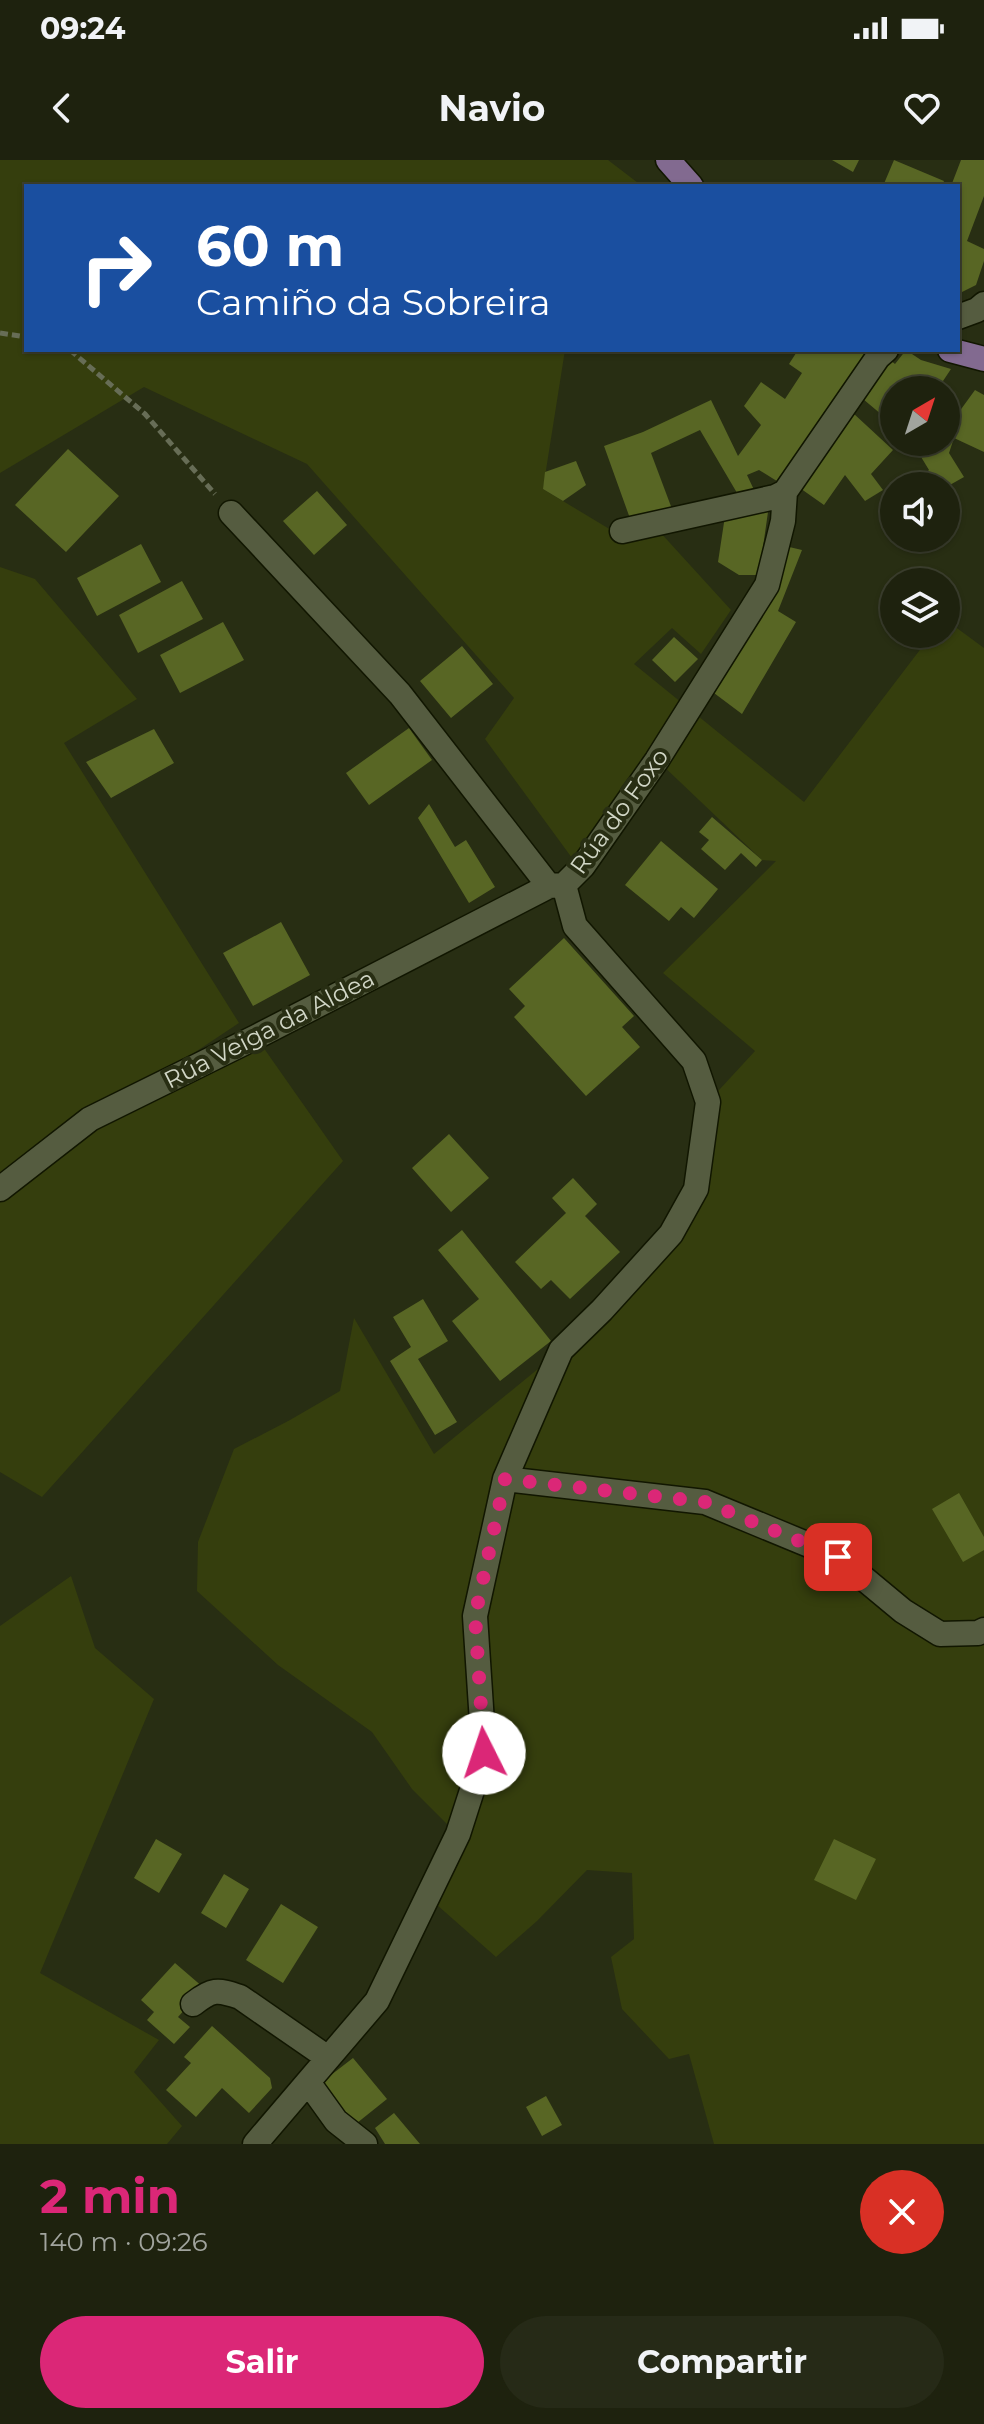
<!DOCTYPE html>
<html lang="es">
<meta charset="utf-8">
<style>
:root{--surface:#1e220e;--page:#262a17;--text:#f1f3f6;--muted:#a1a49e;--line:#3c3f2e;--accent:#db2777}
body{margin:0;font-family:Montserrat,sans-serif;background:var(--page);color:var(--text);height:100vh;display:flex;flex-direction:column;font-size:30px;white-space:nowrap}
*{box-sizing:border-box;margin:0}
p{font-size:26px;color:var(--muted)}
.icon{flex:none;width:44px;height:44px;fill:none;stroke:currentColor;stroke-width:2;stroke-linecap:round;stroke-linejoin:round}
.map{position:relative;height:1984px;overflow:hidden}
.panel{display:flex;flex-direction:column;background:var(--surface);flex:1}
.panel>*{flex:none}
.top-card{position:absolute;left:24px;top:24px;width:936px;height:168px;border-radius:0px;box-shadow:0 2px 6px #0004,0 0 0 2px var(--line);background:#1a4fa0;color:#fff;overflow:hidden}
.needle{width:52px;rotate:39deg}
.buttons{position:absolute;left:880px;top:216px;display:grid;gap:16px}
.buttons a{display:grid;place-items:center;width:80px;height:80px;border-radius:50%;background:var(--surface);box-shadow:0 2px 6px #0004,0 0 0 2px var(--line);font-size:40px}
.pin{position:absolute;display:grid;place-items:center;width:68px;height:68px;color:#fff;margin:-34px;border-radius:16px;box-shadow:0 4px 12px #0006}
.me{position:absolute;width:88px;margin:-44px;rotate:356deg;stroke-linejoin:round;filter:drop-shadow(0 0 6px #0008)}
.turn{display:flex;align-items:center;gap:28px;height:168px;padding:0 40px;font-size:36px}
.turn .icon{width:104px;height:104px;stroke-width:2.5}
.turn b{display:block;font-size:56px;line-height:68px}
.round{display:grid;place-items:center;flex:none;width:84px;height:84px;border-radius:42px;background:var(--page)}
.headline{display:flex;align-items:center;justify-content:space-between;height:136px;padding:0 40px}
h1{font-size:48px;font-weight:700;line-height:60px;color:var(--accent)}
.button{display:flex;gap:16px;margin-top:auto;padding:16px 40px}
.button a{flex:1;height:92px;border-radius:48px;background:var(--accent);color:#fff;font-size:32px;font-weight:700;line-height:92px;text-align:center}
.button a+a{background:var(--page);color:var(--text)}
.status{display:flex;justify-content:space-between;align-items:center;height:56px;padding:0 40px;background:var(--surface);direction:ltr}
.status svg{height:22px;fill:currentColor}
header{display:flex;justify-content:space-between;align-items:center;height:104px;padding:0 40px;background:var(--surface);font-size:36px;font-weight:700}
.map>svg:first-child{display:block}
.green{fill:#353e0d}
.building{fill:#586624}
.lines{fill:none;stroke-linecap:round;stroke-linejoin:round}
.minor-casing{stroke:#111600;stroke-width:27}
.major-casing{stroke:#111600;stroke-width:27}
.path{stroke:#676d56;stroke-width:5;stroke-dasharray:8 4;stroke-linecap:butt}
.minor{stroke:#555c40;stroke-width:24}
.major{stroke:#826a90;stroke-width:24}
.route{stroke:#db2777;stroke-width:14;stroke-dasharray:0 25.2}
.labels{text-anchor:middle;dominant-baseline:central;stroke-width:8;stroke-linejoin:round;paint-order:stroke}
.street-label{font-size:24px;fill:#d1d6c6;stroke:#282e13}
</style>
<div class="status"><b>09:24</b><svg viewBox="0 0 49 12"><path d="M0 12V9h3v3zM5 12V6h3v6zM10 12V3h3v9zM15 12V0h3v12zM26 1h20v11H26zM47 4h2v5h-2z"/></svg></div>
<header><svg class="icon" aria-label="back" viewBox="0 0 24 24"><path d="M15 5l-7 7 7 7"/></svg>Navio<svg class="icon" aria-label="heart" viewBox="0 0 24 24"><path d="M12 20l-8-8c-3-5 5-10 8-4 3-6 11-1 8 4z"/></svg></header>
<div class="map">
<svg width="984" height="1984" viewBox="0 0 984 1984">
<rect width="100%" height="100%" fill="#282e13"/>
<path class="green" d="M 0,0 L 608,0 L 642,26 L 26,26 L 26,190 L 565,190 L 543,329 L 626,379 L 659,371 L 731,450 L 701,494 L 672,468 L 634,504 L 804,642 L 932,474 L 946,474 L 946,460 L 984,488 L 984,1984 L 714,1984 L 689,1894 L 669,1899 L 622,1849 L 611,1797 L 634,1779 L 632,1713 L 587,1710 L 537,1761 L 496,1797 L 428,1737 L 457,1674 L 412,1629 L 372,1572 L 278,1505 L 197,1431 L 198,1382 L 234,1289 L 290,1260 L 340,1231 L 354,1158 L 434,1294 L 561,1190 L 671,1074 L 708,942 L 755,891 L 663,813 L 776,701 L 762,700 L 658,601 L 572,698 L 485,579 L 514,538 L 307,304 L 144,227 L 0,313 Z
M 0,407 L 35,419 L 137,539 L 64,583 L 239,863 L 120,942 L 256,877 L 343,1001 L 42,1337 L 0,1312 Z
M 71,1416 L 95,1488 L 154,1539 L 40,1813 L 159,1880 L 134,1912 L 182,1966 L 167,1984 L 0,1984 L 0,1466 Z"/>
<path class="building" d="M 832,0 L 859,0 L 853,12 Z
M 894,0 L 944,21 L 942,26 L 883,26 Z
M 961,0 L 984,0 L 984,36 L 967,81 L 984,89 L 984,101 L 976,125 L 958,134 L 958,26 L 951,26 Z
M 798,190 L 863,190 L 867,201 L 780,323 L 759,310 L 747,315 L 755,332 L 740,338 L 700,270 L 651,293 L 672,349 L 632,364 L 604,286 L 643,272 L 711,240 L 738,296 L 761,265 L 744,246 L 761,222 L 785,239 L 802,213 L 789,204 Z
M 906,190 L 921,200 L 951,209 L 937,230 L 894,230 L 894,265 L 863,239 L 890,200 L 895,204 Z
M 975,230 L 984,235 L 984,292 L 954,278 L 949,293 L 964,317 L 948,326 L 917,326 L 915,323 L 929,310 L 915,287 L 923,282 L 931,292 L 937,289 L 936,282 L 946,282 L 946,245 L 949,243 L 957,263 L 959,252 Z
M 853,253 L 893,290 L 871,314 L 883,330 L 865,341 L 845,315 L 824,345 L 797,326 Z
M 68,289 L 119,336 L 66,392 L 15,345 Z
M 576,301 L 586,325 L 563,341 L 543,329 L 545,312 Z
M 317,331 L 347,365 L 314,395 L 283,361 Z
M 769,345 L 759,415 L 739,415 L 718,402 L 725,356 L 743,358 L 746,349 Z
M 141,384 L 161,422 L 97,456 L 77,418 Z
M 785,386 L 802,390 L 778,451 L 796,462 L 742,554 L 714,533 L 776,428 Z
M 182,421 L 203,459 L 138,493 L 119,455 Z
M 223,462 L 244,500 L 180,533 L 160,495 Z
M 674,477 L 698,499 L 675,522 L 652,500 Z
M 462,486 L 493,524 L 451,558 L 420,521 Z
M 409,568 L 432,600 L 369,645 L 346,613 Z
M 154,569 L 174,603 L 111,638 L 86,602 Z
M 429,644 L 455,687 L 466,680 L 495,727 L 469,743 L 418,658 Z
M 712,657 L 762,700 L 756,707 L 741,693 L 725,710 L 701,689 L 709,680 L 699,672 Z
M 661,681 L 718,729 L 694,758 L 681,747 L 669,761 L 625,725 Z
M 281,762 L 310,815 L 253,846 L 223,793 Z
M 564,778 L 634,856 L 622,867 L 640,887 L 586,936 L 514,857 L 525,846 L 509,829 Z
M 449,974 L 489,1018 L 451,1052 L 412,1008 Z
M 573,1018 L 597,1044 L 585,1056 L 620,1092 L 570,1139 L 551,1120 L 541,1129 L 515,1102 L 566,1053 L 552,1038 Z
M 462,1070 L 551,1181 L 500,1221 L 452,1161 L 479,1139 L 438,1090 Z
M 423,1139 L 448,1181 L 418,1199 L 457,1262 L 435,1275 L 390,1201 L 411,1187 L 393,1157 Z
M 959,1333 L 984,1377 L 984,1390 L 963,1402 L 932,1349 Z
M 156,1679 L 182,1694 L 159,1733 L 134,1718 Z
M 834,1679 L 876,1699 L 856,1740 L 814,1720 Z
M 224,1714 L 249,1729 L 226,1768 L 201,1753 Z
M 281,1744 L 318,1767 L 283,1823 L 246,1800 Z
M 175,1803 L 204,1828 L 178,1857 L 190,1867 L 174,1884 L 147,1860 L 154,1852 L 141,1840 Z
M 212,1866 L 270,1918 L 272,1928 L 249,1953 L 222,1928 L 196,1957 L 166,1930 L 191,1903 L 184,1897 Z
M 353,1898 L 387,1939 L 352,1967 L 318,1925 Z
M 546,1936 L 562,1965 L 542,1976 L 526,1947 Z
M 394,1953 L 420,1984 L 385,1984 L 375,1968 Z"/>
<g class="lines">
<defs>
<path id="minor" d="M 958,157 L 977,150 L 984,144
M 231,353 L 400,534 L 549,726
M 622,371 L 775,337 L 785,332
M 564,725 L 583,706 L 657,600 L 767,425 L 783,361 L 785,332 L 878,197 L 886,190
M 0,1029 L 90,959 L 256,877 L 549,726 L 564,725
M 505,1319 L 705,1342 L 838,1397 L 903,1451 L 940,1474 L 978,1473 L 984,1470
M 193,1844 C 212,1829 217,1829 240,1837 L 328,1898
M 308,1922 L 336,1961 L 365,1984
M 255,1984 L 377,1841 L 458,1674 L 484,1593 L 475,1456 L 505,1319 L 561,1190 L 602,1150 L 671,1074 L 696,1029 L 708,942 L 694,901 L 575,766 L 564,725"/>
<path id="major" d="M 668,0 L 691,26
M 950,190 L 984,199"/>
</defs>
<use href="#minor" class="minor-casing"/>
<use href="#major" class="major-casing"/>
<path class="path" d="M 0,173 L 26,177
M 70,190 L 145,254 L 215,334"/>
<use href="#minor" class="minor"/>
<use href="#major" class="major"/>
</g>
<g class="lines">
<path class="route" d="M 484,1593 L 475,1456 L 505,1319 L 705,1342 L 838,1397"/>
</g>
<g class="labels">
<g class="street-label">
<text transform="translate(619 651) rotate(-54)">Rúa do Foxo</text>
<text transform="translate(269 869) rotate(-27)">Rúa Veiga da Aldea</text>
</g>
</g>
</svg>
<div class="buttons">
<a><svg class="needle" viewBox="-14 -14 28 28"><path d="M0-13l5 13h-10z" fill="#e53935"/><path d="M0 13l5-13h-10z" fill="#a1a49e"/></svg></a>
<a><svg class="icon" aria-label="sound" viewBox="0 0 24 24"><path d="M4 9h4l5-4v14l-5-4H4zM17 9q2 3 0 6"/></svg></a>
<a><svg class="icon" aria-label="layers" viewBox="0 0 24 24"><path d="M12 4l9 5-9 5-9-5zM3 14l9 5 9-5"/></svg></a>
</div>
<div class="pin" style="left:838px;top:1397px;background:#d93025"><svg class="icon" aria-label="arrive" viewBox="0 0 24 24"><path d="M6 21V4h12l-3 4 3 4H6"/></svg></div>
<svg class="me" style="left:484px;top:1593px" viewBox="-20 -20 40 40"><circle r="19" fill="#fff"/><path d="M0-13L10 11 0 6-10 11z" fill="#db2777"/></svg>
<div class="top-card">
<div class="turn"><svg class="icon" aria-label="right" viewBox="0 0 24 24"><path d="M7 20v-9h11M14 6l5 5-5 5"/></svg><div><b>60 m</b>Camiño da Sobreira</div></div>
</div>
</div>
<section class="panel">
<div class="headline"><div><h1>2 min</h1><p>140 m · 09:26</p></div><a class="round" style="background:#d93025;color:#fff"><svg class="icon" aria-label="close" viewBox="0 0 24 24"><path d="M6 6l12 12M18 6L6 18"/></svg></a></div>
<div class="button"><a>Salir</a><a>Compartir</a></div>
</section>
